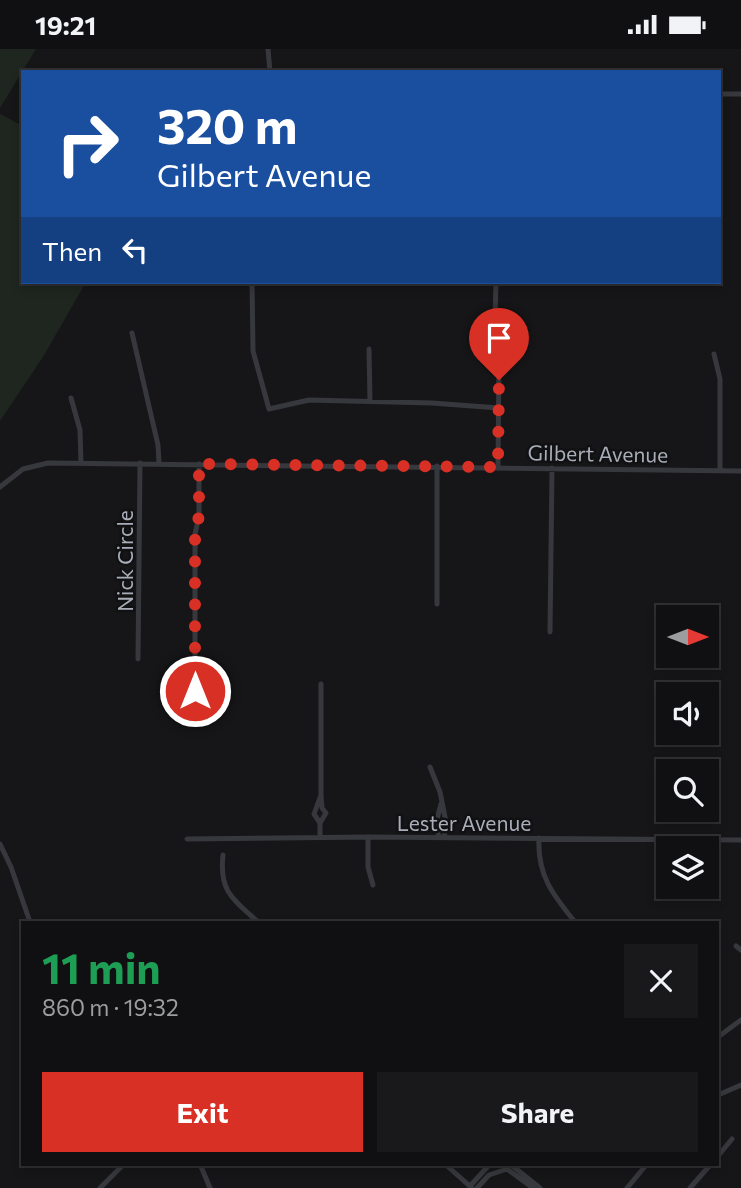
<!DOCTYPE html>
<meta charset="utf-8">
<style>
:root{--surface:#101012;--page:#19191b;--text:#f1f3f6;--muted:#9c9d9f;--line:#303032;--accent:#d93025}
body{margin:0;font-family:Commissioner,sans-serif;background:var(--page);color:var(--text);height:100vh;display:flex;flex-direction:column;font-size:26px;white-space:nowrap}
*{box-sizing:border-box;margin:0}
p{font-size:23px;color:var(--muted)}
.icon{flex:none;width:38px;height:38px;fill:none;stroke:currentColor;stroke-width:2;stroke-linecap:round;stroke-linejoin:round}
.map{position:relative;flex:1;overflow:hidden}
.sheet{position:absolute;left:21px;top:872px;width:698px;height:245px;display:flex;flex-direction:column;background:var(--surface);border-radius:0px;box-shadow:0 4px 10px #0003,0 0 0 2px var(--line)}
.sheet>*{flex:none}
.guide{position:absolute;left:21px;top:21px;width:700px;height:214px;border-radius:0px;box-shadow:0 4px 10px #0003,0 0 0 2px var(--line);background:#1a4fa0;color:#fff;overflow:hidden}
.needle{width:46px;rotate:90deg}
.controls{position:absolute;left:656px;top:556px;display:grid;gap:14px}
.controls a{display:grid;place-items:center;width:63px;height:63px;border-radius:0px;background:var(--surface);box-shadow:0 4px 10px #0003,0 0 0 2px var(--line);font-size:35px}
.pin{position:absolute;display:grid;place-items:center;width:60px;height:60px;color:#fff;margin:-72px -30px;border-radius:50% 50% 50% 0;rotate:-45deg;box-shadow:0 0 7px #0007}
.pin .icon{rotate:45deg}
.me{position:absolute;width:77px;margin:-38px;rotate:0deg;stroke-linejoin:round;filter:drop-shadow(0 0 5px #0008)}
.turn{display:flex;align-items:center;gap:24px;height:147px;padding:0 21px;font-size:32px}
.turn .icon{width:91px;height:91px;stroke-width:2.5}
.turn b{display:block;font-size:49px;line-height:60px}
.then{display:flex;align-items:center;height:66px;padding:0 21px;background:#0003;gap:14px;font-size:26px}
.round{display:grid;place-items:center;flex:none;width:74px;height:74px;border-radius:0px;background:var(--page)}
.overview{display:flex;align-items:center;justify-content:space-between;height:119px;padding:0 21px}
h1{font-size:42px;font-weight:700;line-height:52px;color:#1e9e55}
.cta{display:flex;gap:14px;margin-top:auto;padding:14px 21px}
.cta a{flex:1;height:80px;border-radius:0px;background:var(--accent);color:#fff;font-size:28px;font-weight:700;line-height:80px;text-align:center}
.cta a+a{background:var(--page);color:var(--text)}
.status{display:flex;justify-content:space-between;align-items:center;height:49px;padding:0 35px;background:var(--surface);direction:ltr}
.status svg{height:19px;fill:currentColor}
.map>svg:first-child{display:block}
.green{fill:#1e261f}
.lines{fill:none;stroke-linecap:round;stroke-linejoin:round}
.minor{stroke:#37383d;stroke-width:5}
.route{stroke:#d93025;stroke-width:12;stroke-dasharray:0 21.6}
.labels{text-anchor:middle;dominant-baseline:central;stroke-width:5;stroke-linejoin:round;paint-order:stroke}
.street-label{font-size:21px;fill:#a8adb8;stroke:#111113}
</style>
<div class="status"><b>19:21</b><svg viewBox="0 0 49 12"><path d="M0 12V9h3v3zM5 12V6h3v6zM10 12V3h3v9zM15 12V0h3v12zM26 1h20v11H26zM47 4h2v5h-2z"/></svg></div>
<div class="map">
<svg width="741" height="1139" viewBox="0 0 741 1139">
<rect width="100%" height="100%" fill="#161618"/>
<path class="green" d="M 0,0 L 36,0 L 0,59 Z
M 0,65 L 23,77 L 23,233 L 86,233 L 43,308 L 0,372 Z"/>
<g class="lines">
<path class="minor" d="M 268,0 L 270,23
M 719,45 L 741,45
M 252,233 L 253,302 L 269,360 L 309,351 L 432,354 L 499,359
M 496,233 L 495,271 L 499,304 L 498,418
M 132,284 L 158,396 L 159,414
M 369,300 L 370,352
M 714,305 L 720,330 L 720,421
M 71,349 L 80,381 L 81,414
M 199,415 L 199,467 L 195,485 L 195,642 L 202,665
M 0,438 L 23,420 L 48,414 L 741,422
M 437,555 L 437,417
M 550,583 L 552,419
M 138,610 L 140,414
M 430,718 L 440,743 L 446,773 L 444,789
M 320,774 L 314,765 L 321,746
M 320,788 L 320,774 L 326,764 L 322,759 L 321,746 L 321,635
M 368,788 L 368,818 L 373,836
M 439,789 L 436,774 L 441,755
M 539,789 C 537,826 553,846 575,873
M 187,790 L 368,788 L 741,791
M 0,795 L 11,818 L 30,873
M 223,806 C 219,843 233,850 258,873
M 736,897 L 741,901
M 718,988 L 741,971
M 718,1046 L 741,1036
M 718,1107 L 732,1090
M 200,1115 L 210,1139
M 445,1115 L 472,1139
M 510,1115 L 540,1139
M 470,1137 L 490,1115
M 100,1139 L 124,1115
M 477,1139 L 489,1126 L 507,1120 L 533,1139
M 627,1139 L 647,1115
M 690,1139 L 711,1115"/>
</g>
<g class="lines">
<path class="route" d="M 195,642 L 195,485 L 199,467 L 199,415 L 498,418 L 499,331"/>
</g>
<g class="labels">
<g class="street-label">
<text transform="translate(598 404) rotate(1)">Gilbert Avenue</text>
<text transform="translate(124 512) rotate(-90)">Nick Circle</text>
<text x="464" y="773">Lester Avenue</text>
</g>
</g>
</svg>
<div class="controls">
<a><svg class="needle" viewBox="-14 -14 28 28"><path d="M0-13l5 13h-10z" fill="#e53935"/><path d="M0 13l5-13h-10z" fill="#9c9d9f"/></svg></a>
<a><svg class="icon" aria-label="sound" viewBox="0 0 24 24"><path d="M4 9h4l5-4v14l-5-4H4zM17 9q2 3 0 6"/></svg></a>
<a><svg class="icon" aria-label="search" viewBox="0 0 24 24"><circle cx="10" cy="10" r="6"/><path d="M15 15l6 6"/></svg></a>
<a><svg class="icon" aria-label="layers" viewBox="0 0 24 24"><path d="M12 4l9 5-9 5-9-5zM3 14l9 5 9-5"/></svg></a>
</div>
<div class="pin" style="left:499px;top:331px;background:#d93025"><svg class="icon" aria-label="arrive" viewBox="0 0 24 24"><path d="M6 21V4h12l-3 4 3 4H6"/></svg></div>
<svg class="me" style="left:195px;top:642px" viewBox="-20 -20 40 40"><circle r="17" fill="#d93025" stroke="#fff" stroke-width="3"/><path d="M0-11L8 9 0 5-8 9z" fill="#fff"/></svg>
<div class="guide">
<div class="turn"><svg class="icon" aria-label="right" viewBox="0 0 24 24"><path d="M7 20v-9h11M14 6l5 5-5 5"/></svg><div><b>320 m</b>Gilbert Avenue</div></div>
<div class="then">Then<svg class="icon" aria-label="left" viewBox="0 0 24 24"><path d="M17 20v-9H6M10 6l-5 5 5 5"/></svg></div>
</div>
<section class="sheet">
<div class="overview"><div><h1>11 min</h1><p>860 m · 19:32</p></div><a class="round"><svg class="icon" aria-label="close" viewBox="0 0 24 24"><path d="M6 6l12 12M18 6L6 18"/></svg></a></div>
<div class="cta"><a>Exit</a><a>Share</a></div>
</section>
</div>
